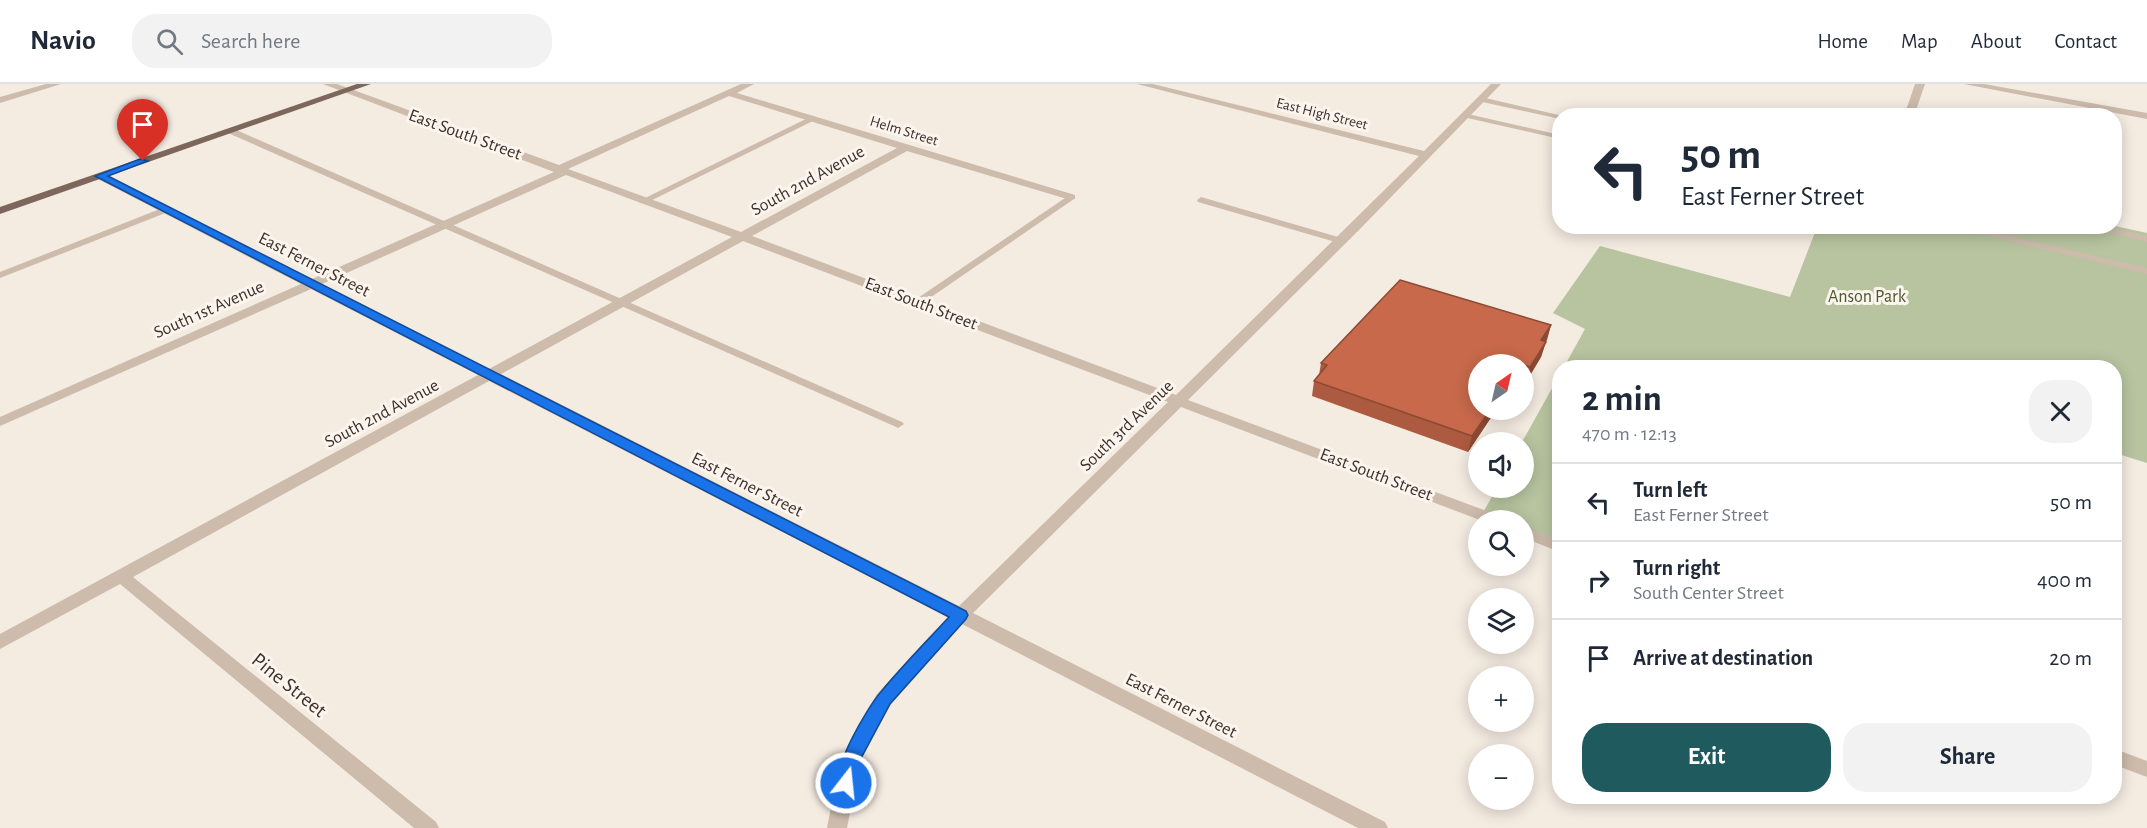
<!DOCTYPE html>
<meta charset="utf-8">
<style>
:root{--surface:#fff;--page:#f2f2f3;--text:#1f2937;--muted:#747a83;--line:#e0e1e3;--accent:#1f5a5e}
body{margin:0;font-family:"Alegreya Sans",sans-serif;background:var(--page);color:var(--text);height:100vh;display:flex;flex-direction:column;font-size:22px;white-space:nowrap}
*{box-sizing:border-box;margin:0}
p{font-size:20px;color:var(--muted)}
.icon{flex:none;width:33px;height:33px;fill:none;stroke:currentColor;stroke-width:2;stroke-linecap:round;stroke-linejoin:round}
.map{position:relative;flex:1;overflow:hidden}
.side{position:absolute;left:1552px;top:276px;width:570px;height:444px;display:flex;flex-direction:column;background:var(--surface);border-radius:24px;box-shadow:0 3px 15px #0003}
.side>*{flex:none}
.banner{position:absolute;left:1552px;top:24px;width:570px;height:126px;border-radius:24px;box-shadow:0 3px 15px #0003;background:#fff;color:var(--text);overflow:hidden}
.needle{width:39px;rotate:34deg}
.tools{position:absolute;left:1468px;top:270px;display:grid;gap:12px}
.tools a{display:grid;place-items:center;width:66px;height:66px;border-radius:50%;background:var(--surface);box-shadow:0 3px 15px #0003;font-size:30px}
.pin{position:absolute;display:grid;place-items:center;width:51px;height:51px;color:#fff;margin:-62px -26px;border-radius:50% 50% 50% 0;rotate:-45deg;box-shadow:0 0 6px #0007}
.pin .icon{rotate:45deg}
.me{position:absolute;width:66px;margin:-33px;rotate:16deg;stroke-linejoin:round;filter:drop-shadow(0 0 4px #0008)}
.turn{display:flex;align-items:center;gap:21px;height:126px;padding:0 30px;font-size:27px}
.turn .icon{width:78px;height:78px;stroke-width:2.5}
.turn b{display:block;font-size:42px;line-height:51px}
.round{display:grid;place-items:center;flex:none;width:63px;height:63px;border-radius:24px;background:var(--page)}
.head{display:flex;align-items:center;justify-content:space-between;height:102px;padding:0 30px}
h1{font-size:36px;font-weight:600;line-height:45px}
.action{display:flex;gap:12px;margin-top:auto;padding:12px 30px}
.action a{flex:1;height:69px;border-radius:24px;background:var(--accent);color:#fff;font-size:24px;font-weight:600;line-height:69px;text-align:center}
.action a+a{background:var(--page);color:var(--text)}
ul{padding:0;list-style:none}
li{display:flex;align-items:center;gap:18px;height:78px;padding:0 30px;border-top:2px solid var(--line)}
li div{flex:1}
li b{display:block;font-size:22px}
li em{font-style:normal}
header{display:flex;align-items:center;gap:36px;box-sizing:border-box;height:84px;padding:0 30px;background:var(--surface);border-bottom:2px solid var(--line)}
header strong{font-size:28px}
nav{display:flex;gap:33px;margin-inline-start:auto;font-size:21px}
.search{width:420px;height:54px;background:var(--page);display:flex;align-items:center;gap:15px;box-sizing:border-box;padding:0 21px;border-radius:24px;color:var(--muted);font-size:22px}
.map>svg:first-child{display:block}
.green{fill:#b8c4a0}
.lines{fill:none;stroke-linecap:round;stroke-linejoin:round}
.service{fill:#cdbbac;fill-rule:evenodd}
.minor{fill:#cdbbac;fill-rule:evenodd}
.primary{fill:#7d675c;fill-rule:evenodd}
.wall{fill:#ac5a40}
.shaded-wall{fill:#8c4a34}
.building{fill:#c8694b;stroke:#8c4a34;stroke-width:1.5}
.route{fill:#1a73e8;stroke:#114b97;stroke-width:1.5}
.labels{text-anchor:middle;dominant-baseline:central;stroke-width:6;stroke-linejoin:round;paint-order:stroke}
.far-street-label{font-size:15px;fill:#3b302b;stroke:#fbf5ee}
.street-label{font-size:18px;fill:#3b302b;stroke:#fbf5ee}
.park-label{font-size:18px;fill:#4a5a2e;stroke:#fbf5ee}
.near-street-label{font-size:21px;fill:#3b302b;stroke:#fbf5ee}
</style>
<header>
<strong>Navio</strong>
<div class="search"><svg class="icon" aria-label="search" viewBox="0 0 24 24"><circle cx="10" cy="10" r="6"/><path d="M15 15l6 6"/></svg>Search here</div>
<nav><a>Home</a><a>Map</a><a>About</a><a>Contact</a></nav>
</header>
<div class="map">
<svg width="2147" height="744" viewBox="0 0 2147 744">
<rect width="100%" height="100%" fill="#f4ebe1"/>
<path class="green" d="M 2115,142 L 2147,149 L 2147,379 L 2115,369 L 2115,284 L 1564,283 L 1585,245 L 1553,229 L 1600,162 L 1790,213 L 1817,143 Z
M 1560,290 L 1560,462 L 1524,448 L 1524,436 L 1494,436 L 1481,432 L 1497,404 L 1524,404 L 1522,358 Z"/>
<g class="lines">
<path class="service" d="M 1478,13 L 1481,13 L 1563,32 L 1560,32 L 1560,35 L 1478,17 Z
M 1463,29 L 1560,51 L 1560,55 L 1463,33 Z
M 810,33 L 817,35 L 646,119 L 640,119 L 639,117 Z
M 228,45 L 234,45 L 902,338 L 904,340 L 898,344 L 894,342 L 228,49 Z
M 1071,110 L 1075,113 L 1074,115 L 921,220 L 917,221 L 912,218 Z
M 1201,113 L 1345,155 L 1347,157 L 1345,159 L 1339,159 L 1198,118 L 1197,116 Z
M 165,123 L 168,124 L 168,128 L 0,194 L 0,188 Z
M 1948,142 L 1966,142 L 2147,184 L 2147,190 Z
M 2086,142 L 2104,142 L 2147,152 L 2147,158 Z"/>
<path class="minor" d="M 46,0 L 61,0 L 0,19 L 0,13 Z
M 323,0 L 337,0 L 559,81 L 741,0 L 754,0 L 737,9 L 1075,111 L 1075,115 L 1067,115 L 907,67 L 752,152 L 1176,311 L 1419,72 L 1137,0 L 1153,0 L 1424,67 L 1491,0 L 1501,0 L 1358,147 L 1188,316 L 1500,432 L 1502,436 L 1480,436 L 1181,323 L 973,529 L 1385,738 L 1388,744 L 1358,744 L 962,540 L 891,620 L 860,678 L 847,744 L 827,744 L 840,677 L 877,610 L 948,533 L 489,297 L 133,493 L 436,738 L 439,744 L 414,744 L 120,500 L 0,565 L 0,550 L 478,291 L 311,205 L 0,342 L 0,333 L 301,200 L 96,94 L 96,90 L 104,90 L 312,195 L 554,88 ZM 729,12 L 897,64 L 741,148 L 568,85 ZM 566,91 L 732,153 L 489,285 L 322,200 ZM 743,157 L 1168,318 L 959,522 L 501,290 Z
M 1915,0 L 1925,0 L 1914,32 L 1904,32 Z
M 1964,0 L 1984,0 L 2147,29 L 2147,35 Z
M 1524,443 L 1560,456 L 1560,468 L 1524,454 Z
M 2115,665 L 2147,677 L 2147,693 L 2115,681 Z"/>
<path class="primary" d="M 357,0 L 371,0 L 0,130 L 0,123 Z"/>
</g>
<path class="wall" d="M 1551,241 L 1541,273 L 1526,298 L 1524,298 L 1524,280 L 1479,280 L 1496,326 L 1468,368 L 1312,312 L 1314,297 L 1319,291 L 1321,279 Z"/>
<path class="shaded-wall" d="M 1551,241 L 1547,256 L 1537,271 L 1541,256 Z
M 1546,258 L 1541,273 L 1526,298 L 1530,283 Z
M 1490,326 L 1496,326 L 1468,368 L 1472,352 Z"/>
<path class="building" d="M 1400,196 L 1551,241 L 1541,256 L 1546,258 L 1530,283 L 1520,280 L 1479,280 L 1479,326 L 1490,326 L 1472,352 L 1314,297 L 1327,281 L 1321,279 Z"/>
<path class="route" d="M 140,75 L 148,77 L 108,92 L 966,527 L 968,531 L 966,535 L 890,620 L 859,678 L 852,705 L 846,707 L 839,705 C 830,687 867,624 880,609 C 902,582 926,558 949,533 L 95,92 Z"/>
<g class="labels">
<g class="far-street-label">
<text transform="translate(1322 30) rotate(14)">East High Street</text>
<text transform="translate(904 47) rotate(17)">Helm Street</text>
</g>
<g class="street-label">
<text transform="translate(465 51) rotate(20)">East South Street</text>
<text transform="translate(808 97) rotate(-29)">South 2nd Avenue</text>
<text transform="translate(314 181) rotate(27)">East Ferner Street</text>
<text transform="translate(921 220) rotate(21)">East South Street</text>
<text transform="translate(209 226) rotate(-24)">South 1st Avenue</text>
<text transform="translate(382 330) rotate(-28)">South 2nd Avenue</text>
<text transform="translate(1127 342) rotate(-44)">South 3rd Avenue</text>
<text transform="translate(1376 391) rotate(21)">East South Street</text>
<text transform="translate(747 401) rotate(27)">East Ferner Street</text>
<text transform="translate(1181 622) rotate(27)">East Ferner Street</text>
</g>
<g class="park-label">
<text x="1867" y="213">Anson Park</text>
</g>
<g class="near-street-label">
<text transform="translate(289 601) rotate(39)">Pine Street</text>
</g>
</g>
</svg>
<div class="tools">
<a><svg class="needle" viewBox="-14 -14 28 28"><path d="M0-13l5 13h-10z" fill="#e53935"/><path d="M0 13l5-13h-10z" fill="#747a83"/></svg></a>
<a><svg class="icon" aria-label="sound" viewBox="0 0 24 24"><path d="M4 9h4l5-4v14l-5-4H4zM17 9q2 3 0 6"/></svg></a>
<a><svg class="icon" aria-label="search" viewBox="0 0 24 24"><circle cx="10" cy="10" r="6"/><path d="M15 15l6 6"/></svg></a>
<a><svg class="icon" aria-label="layers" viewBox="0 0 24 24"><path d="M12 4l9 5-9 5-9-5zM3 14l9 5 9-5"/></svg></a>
<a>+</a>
<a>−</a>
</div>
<div class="pin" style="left:143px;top:77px;background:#d93025"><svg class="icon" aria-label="arrive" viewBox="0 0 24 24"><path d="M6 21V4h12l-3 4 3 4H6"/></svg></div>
<svg class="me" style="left:846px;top:699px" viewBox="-20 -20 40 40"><circle r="17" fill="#1a73e8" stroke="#fff" stroke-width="3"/><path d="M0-11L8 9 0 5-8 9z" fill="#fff"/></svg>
<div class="banner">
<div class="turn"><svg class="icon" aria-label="left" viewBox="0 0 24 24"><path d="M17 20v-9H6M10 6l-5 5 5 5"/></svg><div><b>50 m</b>East Ferner Street</div></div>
</div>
<section class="side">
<div class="head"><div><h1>2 min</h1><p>470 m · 12:13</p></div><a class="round"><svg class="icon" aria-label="close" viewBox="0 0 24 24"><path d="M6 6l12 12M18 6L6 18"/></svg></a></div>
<ul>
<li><svg class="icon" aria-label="left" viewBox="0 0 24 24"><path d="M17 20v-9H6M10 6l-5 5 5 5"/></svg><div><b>Turn left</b><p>East Ferner Street</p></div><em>50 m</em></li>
<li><svg class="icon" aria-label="right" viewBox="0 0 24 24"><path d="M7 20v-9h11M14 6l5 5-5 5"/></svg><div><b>Turn right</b><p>South Center Street</p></div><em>400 m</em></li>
<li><svg class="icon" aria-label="arrive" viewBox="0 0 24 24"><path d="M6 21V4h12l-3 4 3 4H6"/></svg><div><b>Arrive at destination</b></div><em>20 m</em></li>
</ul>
<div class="action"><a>Exit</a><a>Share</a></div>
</section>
</div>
